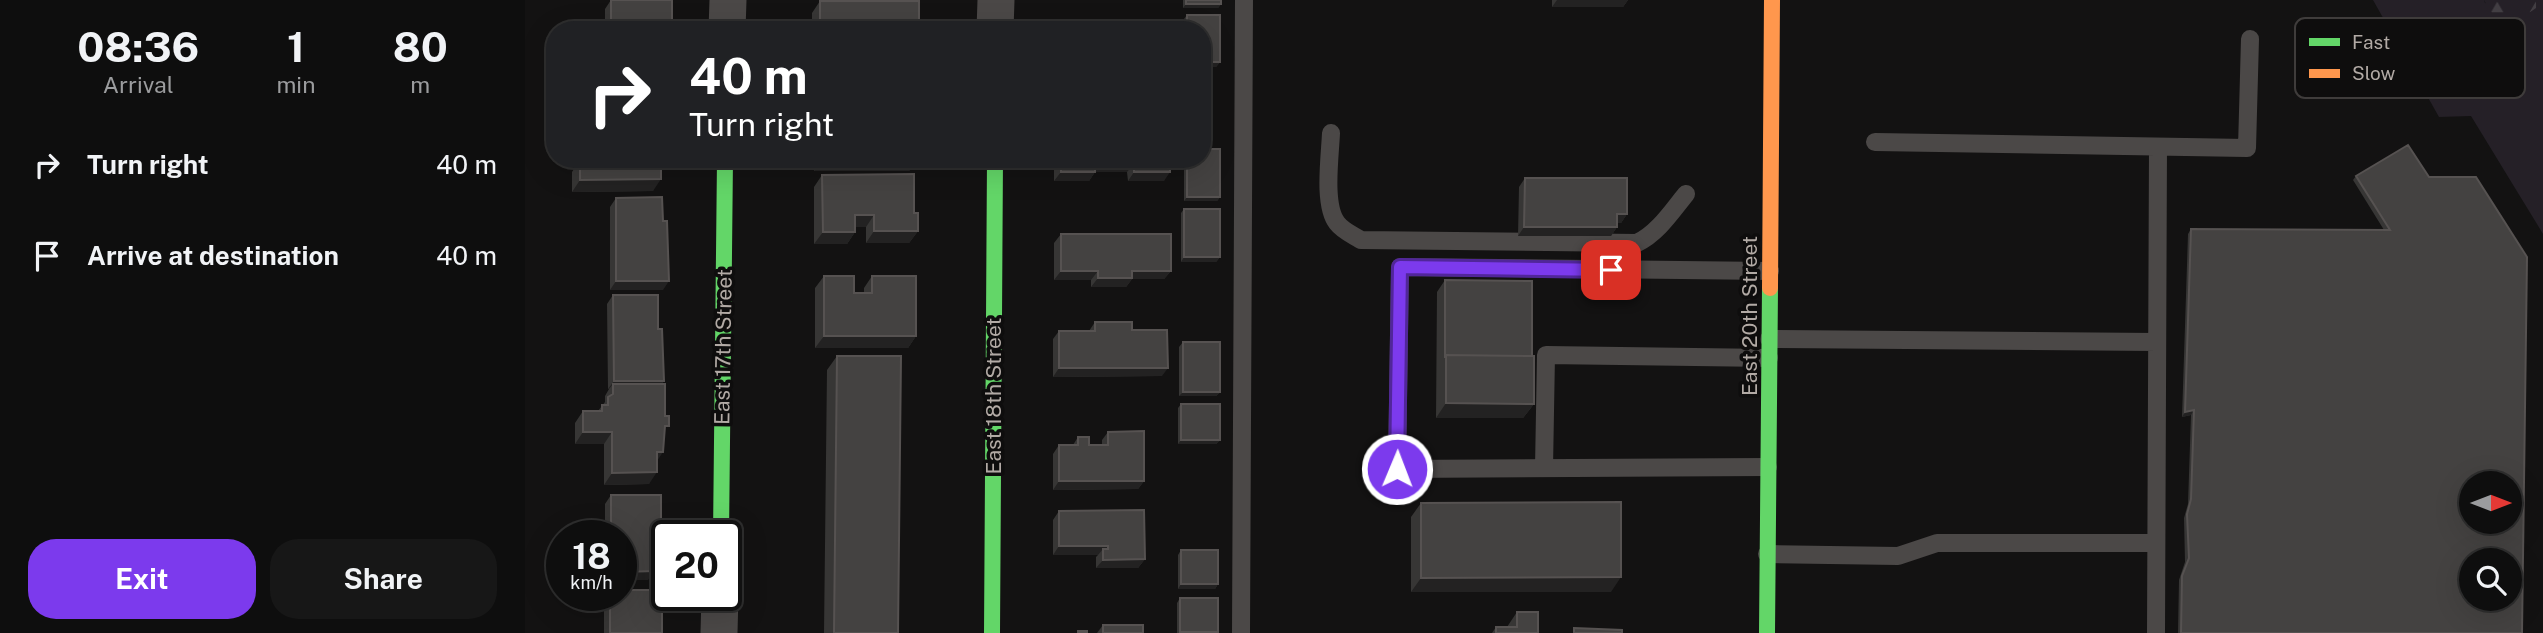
<!DOCTYPE html>
<style>
:root{--surface:#0e0e0e;--page:#171717;--text:#f1f3f6;--muted:#9b9c9e;--line:#2e2e2e;--accent:#7c3aed}
body{margin:0;font-family:"Public Sans",sans-serif;background:var(--page);color:var(--text);height:100vh;display:flex;flex-direction:column;font-size:26px;white-space:nowrap}
*{box-sizing:border-box;margin:0}
p{font-size:23px;color:var(--muted)}
.icon{flex:none;width:38px;height:38px;fill:none;stroke:currentColor;stroke-width:2;stroke-linecap:round;stroke-linejoin:round}
.map{position:relative;flex:1;overflow:hidden}
.side{display:flex;flex-direction:column;background:var(--surface);width:525px}
.side>*{flex:none}
.banner{position:absolute;left:21px;top:21px;width:665px;height:147px;border-radius:28px;box-shadow:0 7px 28px #0002,0 0 0 2px var(--line);background:#202124;color:#fff;overflow:hidden}
.needle{width:46px;rotate:90deg}
.buttons{position:absolute;left:1934px;top:471px;display:grid;gap:14px}
.buttons a{display:grid;place-items:center;width:63px;height:63px;border-radius:50%;background:var(--surface);box-shadow:0 7px 28px #0002,0 0 0 2px var(--line);font-size:35px}
.speed{position:absolute;left:21px;top:520px;display:flex;gap:14px;font-size:35px;font-weight:700;text-align:center}
.speed>*{display:grid;place-content:center;width:91px;height:91px;border-radius:50%;background:var(--surface);box-shadow:0 7px 28px #0002,0 0 0 2px var(--line);line-height:1}
.speed small{font-size:18px;font-weight:400}
.speed .limit{border:4px solid #111;border-radius:10px;background:#fff;color:#111}
.pin{position:absolute;display:grid;place-items:center;width:60px;height:60px;color:#fff;margin:-30px;border-radius:14px;box-shadow:0 4px 10px #0006}
.me{position:absolute;width:77px;margin:-38px;rotate:1deg;stroke-linejoin:round;filter:drop-shadow(0 0 5px #0008)}
.turn{display:flex;align-items:center;gap:24px;height:147px;padding:0 28px;font-size:32px}
.turn .icon{width:91px;height:91px;stroke-width:2.5}
.turn b{display:block;font-size:49px;line-height:60px}
.eta{display:flex;justify-content:space-evenly;align-items:center;height:119px;text-align:center}
.eta b{font-size:42px;font-weight:700;line-height:49px}
.cta{display:flex;gap:14px;margin-top:auto;padding:14px 28px}
.cta a{flex:1;height:80px;border-radius:28px;background:var(--accent);color:#fff;font-size:28px;font-weight:700;line-height:80px;text-align:center}
.cta a+a{background:var(--page);color:var(--text)}
ul{padding:0;list-style:none}
li{display:flex;align-items:center;gap:21px;height:91px;padding:0 28px}
li div{flex:1}
li b{display:block;font-size:26px}
li em{font-style:normal}
main{display:flex;flex:1;min-height:0}
.map>svg:first-child{display:block}
.grass{fill:#252027}
.forest{fill:url(#forest-firs)}
.lines{fill:none;stroke-linecap:round;stroke-linejoin:round}
.lane{stroke:#4b4847;stroke-width:18}
.street{stroke:#4b4847;stroke-width:37}
.fast{stroke:#63d668;stroke-width:16}
.slow{stroke:#ff974d;stroke-width:16}
.wall{fill:#373635}
.shaded-wall{fill:#232222}
.building{fill:#444241;stroke:#565251;stroke-width:2;fill-rule:evenodd}
.route-casing{stroke:#51269a;stroke-width:18}
.route{stroke:#7c3aed;stroke-width:12}
.labels{text-anchor:middle;dominant-baseline:central;stroke-width:7;stroke-linejoin:round;paint-order:stroke}
.street-label{font-size:21px;fill:#b2aaa5;stroke:#0e0d0d}
.key{fill:#0e0d0d;stroke:#3f3c3b;stroke-width:2}
.key-label{font-size:19px;fill:#b2aaa5}
</style>
<main>
<section class="side">
<div class="eta">
<div><b>08:36</b><p>Arrival</p></div>
<div><b>1</b><p>min</p></div>
<div><b>80</b><p>m</p></div>
</div>
<ul>
<li><svg class="icon" aria-label="right" viewBox="0 0 24 24"><path d="M7 20v-9h11M14 6l5 5-5 5"/></svg><div><b>Turn right</b></div><em>40 m</em></li>
<li><svg class="icon" aria-label="arrive" viewBox="0 0 24 24"><path d="M6 21V4h12l-3 4 3 4H6"/></svg><div><b>Arrive at destination</b></div><em>40 m</em></li>
</ul>
<div class="cta"><a>Exit</a><a>Share</a></div>
</section>
<div class="map">
<svg width="2018" height="633" viewBox="0 0 2018 633">
<defs>
<pattern id="forest-firs" width="22" height="20" patternUnits="userSpaceOnUse" patternTransform="scale(1.75)"><rect width="22" height="20" fill="#252027"/><path d="M5 1l3.5 6h-7zM16 11l3.5 6h-7z" fill="#423e43"/></pattern>
</defs>
<rect width="100%" height="100%" fill="#131212"/>
<path class="grass" d="M 1848,0 L 1959,0 L 1960,3 L 2011,8 L 2011,0 L 2018,0 L 2018,234 L 1946,116 L 1914,117 Z"/>
<path class="forest" d="M 1959,0 L 2011,0 L 2011,8 C 1989,24 1973,29 1959,0 Z"/>
<g class="lines">
<path class="lane" d="M 806,133 C 805,157 798,205 812,223 C 818,231 828,235 836,240 L 1112,243 C 1133,233 1147,211 1161,194
M 1350,142 L 1722,148 L 1725,39
M 1244,339 L 1632,342
M 1243,467 L 872,469 L 875,267 L 1245,271
M 1019,468 L 1021,355 L 1244,358
M 1242,554 L 1373,556 L 1412,543 L 1631,543
M 716,633 L 719,0
M 1631,633 L 1633,147"/>
<path class="street" d="M 202,30 L 203,0
M 470,30 L 471,0
M 194,633 L 195,595"/>
<path class="fast" d="M 196,536 L 200,159
M 467,633 L 470,159
M 1242,633 L 1245,288"/>
<path class="slow" d="M 1245,288 L 1247,0"/>
</g>
<path class="wall" d="M 86,0 L 147,30 L 80,30 L 80,9 Z
M 658,0 L 696,0 L 696,4 L 693,8 L 658,8 Z
M 1027,0 L 1103,0 L 1098,7 L 1027,7 Z
M 295,1 L 394,30 L 287,30 L 287,13 Z
M 662,15 L 695,15 L 695,62 L 691,67 L 677,67 L 677,30 L 659,30 L 659,19 Z
M 1883,145 L 1997,633 L 1653,633 L 1654,580 L 1660,562 L 1659,518 L 1663,504 L 1666,415 L 1657,417 L 1663,234 L 1666,229 L 1859,230 L 1828,180 L 1831,176 Z
M 63,159 L 141,159 L 136,165 L 128,191 L 47,192 L 47,172 L 55,160 Z
M 289,159 L 393,159 L 384,171 L 289,171 Z
M 529,159 L 645,159 L 639,181 L 603,181 L 602,172 L 570,172 L 564,181 L 529,181 Z
M 659,159 L 677,159 L 695,197 L 692,201 L 659,201 Z
M 297,175 L 389,213 L 393,231 L 384,243 L 341,243 L 341,227 L 330,227 L 330,232 L 322,244 L 289,244 L 289,187 Z
M 1000,178 L 1102,214 L 1096,223 L 1092,223 L 1092,227 L 1086,236 L 993,236 L 994,187 Z
M 91,198 L 138,290 L 85,290 L 85,207 Z
M 659,209 L 695,257 L 691,262 L 656,262 L 656,213 Z
M 536,234 L 646,271 L 639,279 L 607,279 L 601,287 L 566,287 L 566,280 L 529,280 L 529,243 Z
M 299,276 L 329,293 L 339,293 L 339,288 L 347,276 L 391,336 L 383,348 L 290,348 L 290,288 Z
M 920,280 L 1007,356 L 1009,404 L 998,418 L 911,418 L 912,292 Z
M 88,295 L 133,329 L 139,381 L 137,384 L 139,433 L 132,459 L 124,484 L 79,485 L 79,444 L 50,444 L 50,423 L 58,411 L 73,411 L 80,402 L 80,396 L 84,389 L 83,389 L 82,304 Z
M 570,322 L 607,330 L 637,376 L 528,377 L 528,339 L 534,331 L 564,331 Z
M 658,342 L 695,392 L 691,396 L 654,396 L 654,347 Z
M 312,356 L 373,633 L 299,633 L 302,370 Z
M 656,404 L 695,440 L 691,444 L 653,444 L 653,408 Z
M 583,432 L 619,481 L 613,489 L 528,490 L 528,454 L 534,445 L 548,445 L 553,437 L 564,445 L 577,445 L 577,440 Z
M 86,495 L 130,545 L 123,580 L 96,536 L 80,536 L 80,504 Z
M 896,503 L 1086,592 L 886,592 L 886,517 Z
M 534,511 L 620,559 L 613,568 L 571,568 L 571,557 L 573,555 L 528,555 L 528,520 Z
M 656,550 L 693,584 L 690,589 L 653,589 L 653,555 Z
M 82,595 L 96,595 L 137,633 L 79,633 L 79,599 Z
M 655,598 L 693,632 L 692,633 L 652,633 L 652,603 Z
M 992,612 L 1013,633 L 967,633 L 971,627 L 982,627 Z
M 578,625 L 618,633 L 572,633 Z"/>
<path class="shaded-wall" d="M 1032,0 L 1103,0 L 1098,7 L 1027,7 Z
M 661,4 L 696,4 L 693,8 L 658,8 Z
M 677,62 L 695,62 L 691,67 L 677,67 Z
M 297,159 L 393,159 L 384,171 L 289,171 Z
M 570,164 L 609,164 L 602,172 L 564,172 Z
M 536,172 L 570,172 L 564,181 L 529,181 Z
M 609,172 L 645,172 L 639,181 L 603,181 Z
M 136,179 L 128,191 L 47,192 L 55,180 Z
M 662,197 L 695,197 L 692,201 L 659,201 Z
M 1092,214 L 1102,214 L 1096,223 L 1086,223 Z
M 330,215 L 349,215 L 341,227 L 322,227 Z
M 999,227 L 1092,227 L 1086,236 L 993,236 Z
M 349,231 L 393,231 L 384,243 L 341,243 Z
M 298,232 L 330,232 L 322,244 L 289,244 Z
M 659,257 L 695,257 L 691,262 L 656,262 Z
M 536,271 L 573,271 L 566,280 L 529,280 Z
M 607,271 L 646,271 L 639,279 L 607,279 L 601,287 L 566,287 L 573,278 Z
M 91,281 L 144,281 L 138,290 L 85,290 Z
M 299,336 L 391,336 L 383,348 L 290,348 Z
M 534,368 L 643,368 L 637,376 L 528,377 Z
M 89,381 L 139,381 L 133,389 L 88,384 L 84,389 L 83,389 Z
M 658,392 L 695,392 L 691,396 L 654,396 Z
M 921,403 L 1009,404 L 998,418 L 911,418 Z
M 1669,410 L 1666,415 L 1657,417 L 1660,412 Z
M 58,432 L 87,432 L 79,444 L 50,444 Z
M 656,440 L 695,440 L 691,444 L 653,444 Z
M 132,452 L 138,452 L 130,464 Z
M 132,472 L 124,484 L 79,485 L 87,473 Z
M 534,481 L 619,481 L 613,489 L 528,490 Z
M 130,536 L 136,536 L 130,545 Z
M 534,546 L 583,546 L 578,554 L 578,549 L 573,555 L 528,555 Z
M 620,559 L 613,568 L 571,568 L 578,560 Z
M 130,571 L 123,580 L 96,580 L 96,572 Z
M 1096,577 L 1086,592 L 886,592 L 896,578 Z
M 656,584 L 693,584 L 690,589 L 653,589 Z"/>
<path class="building" d="M 86,0 L 147,0 L 147,30 L 86,30 Z
M 661,0 L 696,0 L 696,4 L 661,4 Z
M 295,1 L 394,1 L 394,30 L 295,30 Z
M 662,15 L 695,15 L 695,62 L 677,62 L 677,30 L 662,30 Z
M 1883,145 L 1904,177 L 1951,177 L 2002,257 L 1997,633 L 1656,633 L 1657,576 L 1664,558 L 1662,514 L 1666,499 L 1669,410 L 1660,412 L 1666,229 L 1865,230 L 1831,176 ZM 1946,483 L 1984,483 L 1984,522 L 1946,522 ZM 1946,560 L 1984,560 L 1984,598 L 1946,598 Z
M 677,149 L 695,149 L 695,197 L 662,197 L 662,159 L 677,159 Z
M 63,159 L 136,159 L 136,179 L 55,180 L 55,160 Z
M 536,159 L 645,159 L 645,172 L 609,172 L 609,164 L 570,164 L 570,172 L 536,172 Z
M 389,174 L 389,213 L 393,213 L 393,231 L 349,231 L 349,215 L 330,215 L 330,232 L 298,232 L 297,175 Z
M 1000,178 L 1102,178 L 1102,214 L 1092,214 L 1092,227 L 999,227 Z
M 137,197 L 138,221 L 142,221 L 144,281 L 91,281 L 91,198 Z
M 659,209 L 695,209 L 695,257 L 659,257 Z
M 536,234 L 646,234 L 646,271 L 607,271 L 607,278 L 573,278 L 573,271 L 536,271 Z
M 299,276 L 329,276 L 329,293 L 347,293 L 347,276 L 391,276 L 391,336 L 299,336 Z
M 920,280 L 1007,281 L 1007,356 L 921,355 L 920,358 Z
M 88,295 L 133,295 L 133,329 L 137,329 L 139,381 L 89,381 Z
M 570,322 L 607,322 L 607,330 L 642,330 L 643,368 L 534,368 L 534,331 L 570,331 Z
M 658,342 L 695,342 L 695,392 L 658,392 Z
M 921,355 L 1009,356 L 1009,404 L 921,403 Z
M 312,356 L 376,356 L 373,633 L 309,633 Z
M 88,384 L 140,384 L 140,416 L 144,416 L 144,426 L 140,426 L 138,452 L 132,452 L 132,472 L 87,473 L 87,432 L 58,432 L 58,411 L 77,411 L 77,405 L 83,405 L 83,397 L 88,394 Z
M 656,404 L 695,404 L 695,440 L 656,440 Z
M 619,431 L 619,481 L 534,481 L 534,445 L 553,445 L 553,437 L 564,437 L 564,445 L 583,445 L 583,432 Z
M 86,495 L 136,495 L 136,536 L 130,536 L 130,571 L 96,572 L 96,536 L 86,536 Z
M 1096,502 L 1096,577 L 896,578 L 896,503 Z
M 619,510 L 620,559 L 578,560 L 578,549 L 583,549 L 583,546 L 534,546 L 534,511 Z
M 656,550 L 693,550 L 693,584 L 656,584 Z
M 96,590 L 137,590 L 137,633 L 85,633 L 85,595 L 96,595 Z
M 655,598 L 693,598 L 693,632 L 655,632 Z
M 992,612 L 1013,612 L 1013,633 L 971,633 L 971,627 L 992,627 Z
M 578,625 L 618,625 L 618,633 L 578,633 Z
M 1049,628 L 1097,630 L 1097,633 L 1049,633 Z
M 553,631 L 562,631 L 562,633 L 553,633 Z"/>
<g class="lines">
<defs>
<path id="route" d="M 872,469 L 875,267 L 1086,270"/>
</defs>
<use href="#route" class="route-casing"/>
<use href="#route" class="route"/>
</g>
<g class="labels">
<g class="street-label">
<text transform="translate(1224 316) rotate(-90)">East 20th Street</text>
<text transform="translate(198 347) rotate(-89)">East 17th Street</text>
<text transform="translate(468 396) rotate(-90)">East 18th Street</text>
</g>
</g>
<rect x="1770" y="18" width="230" height="80" rx="10" class="key"/>
<rect x="1784" y="38" width="31" height="8" fill="#63d668"/>
<rect x="1784" y="69" width="31" height="9" fill="#ff974d"/>
<g class="key-label">
<text x="1827" y="49">Fast</text>
<text x="1827" y="80">Slow</text>
</g>
</svg>
<div class="buttons">
<a><svg class="needle" viewBox="-14 -14 28 28"><path d="M0-13l5 13h-10z" fill="#e53935"/><path d="M0 13l5-13h-10z" fill="#9b9c9e"/></svg></a>
<a><svg class="icon" aria-label="search" viewBox="0 0 24 24"><circle cx="10" cy="10" r="6"/><path d="M15 15l6 6"/></svg></a>
</div>
<div class="speed"><div>18<small>km/h</small></div><div class="limit">20</div></div>
<div class="pin" style="left:1086px;top:270px;background:#d93025"><svg class="icon" aria-label="arrive" viewBox="0 0 24 24"><path d="M6 21V4h12l-3 4 3 4H6"/></svg></div>
<svg class="me" style="left:872px;top:469px" viewBox="-20 -20 40 40"><circle r="17" fill="#7c3aed" stroke="#fff" stroke-width="3"/><path d="M0-11L8 9 0 5-8 9z" fill="#fff"/></svg>
<div class="banner">
<div class="turn"><svg class="icon" aria-label="right" viewBox="0 0 24 24"><path d="M7 20v-9h11M14 6l5 5-5 5"/></svg><div><b>40 m</b>Turn right</div></div>
</div>
</div>
</main>
